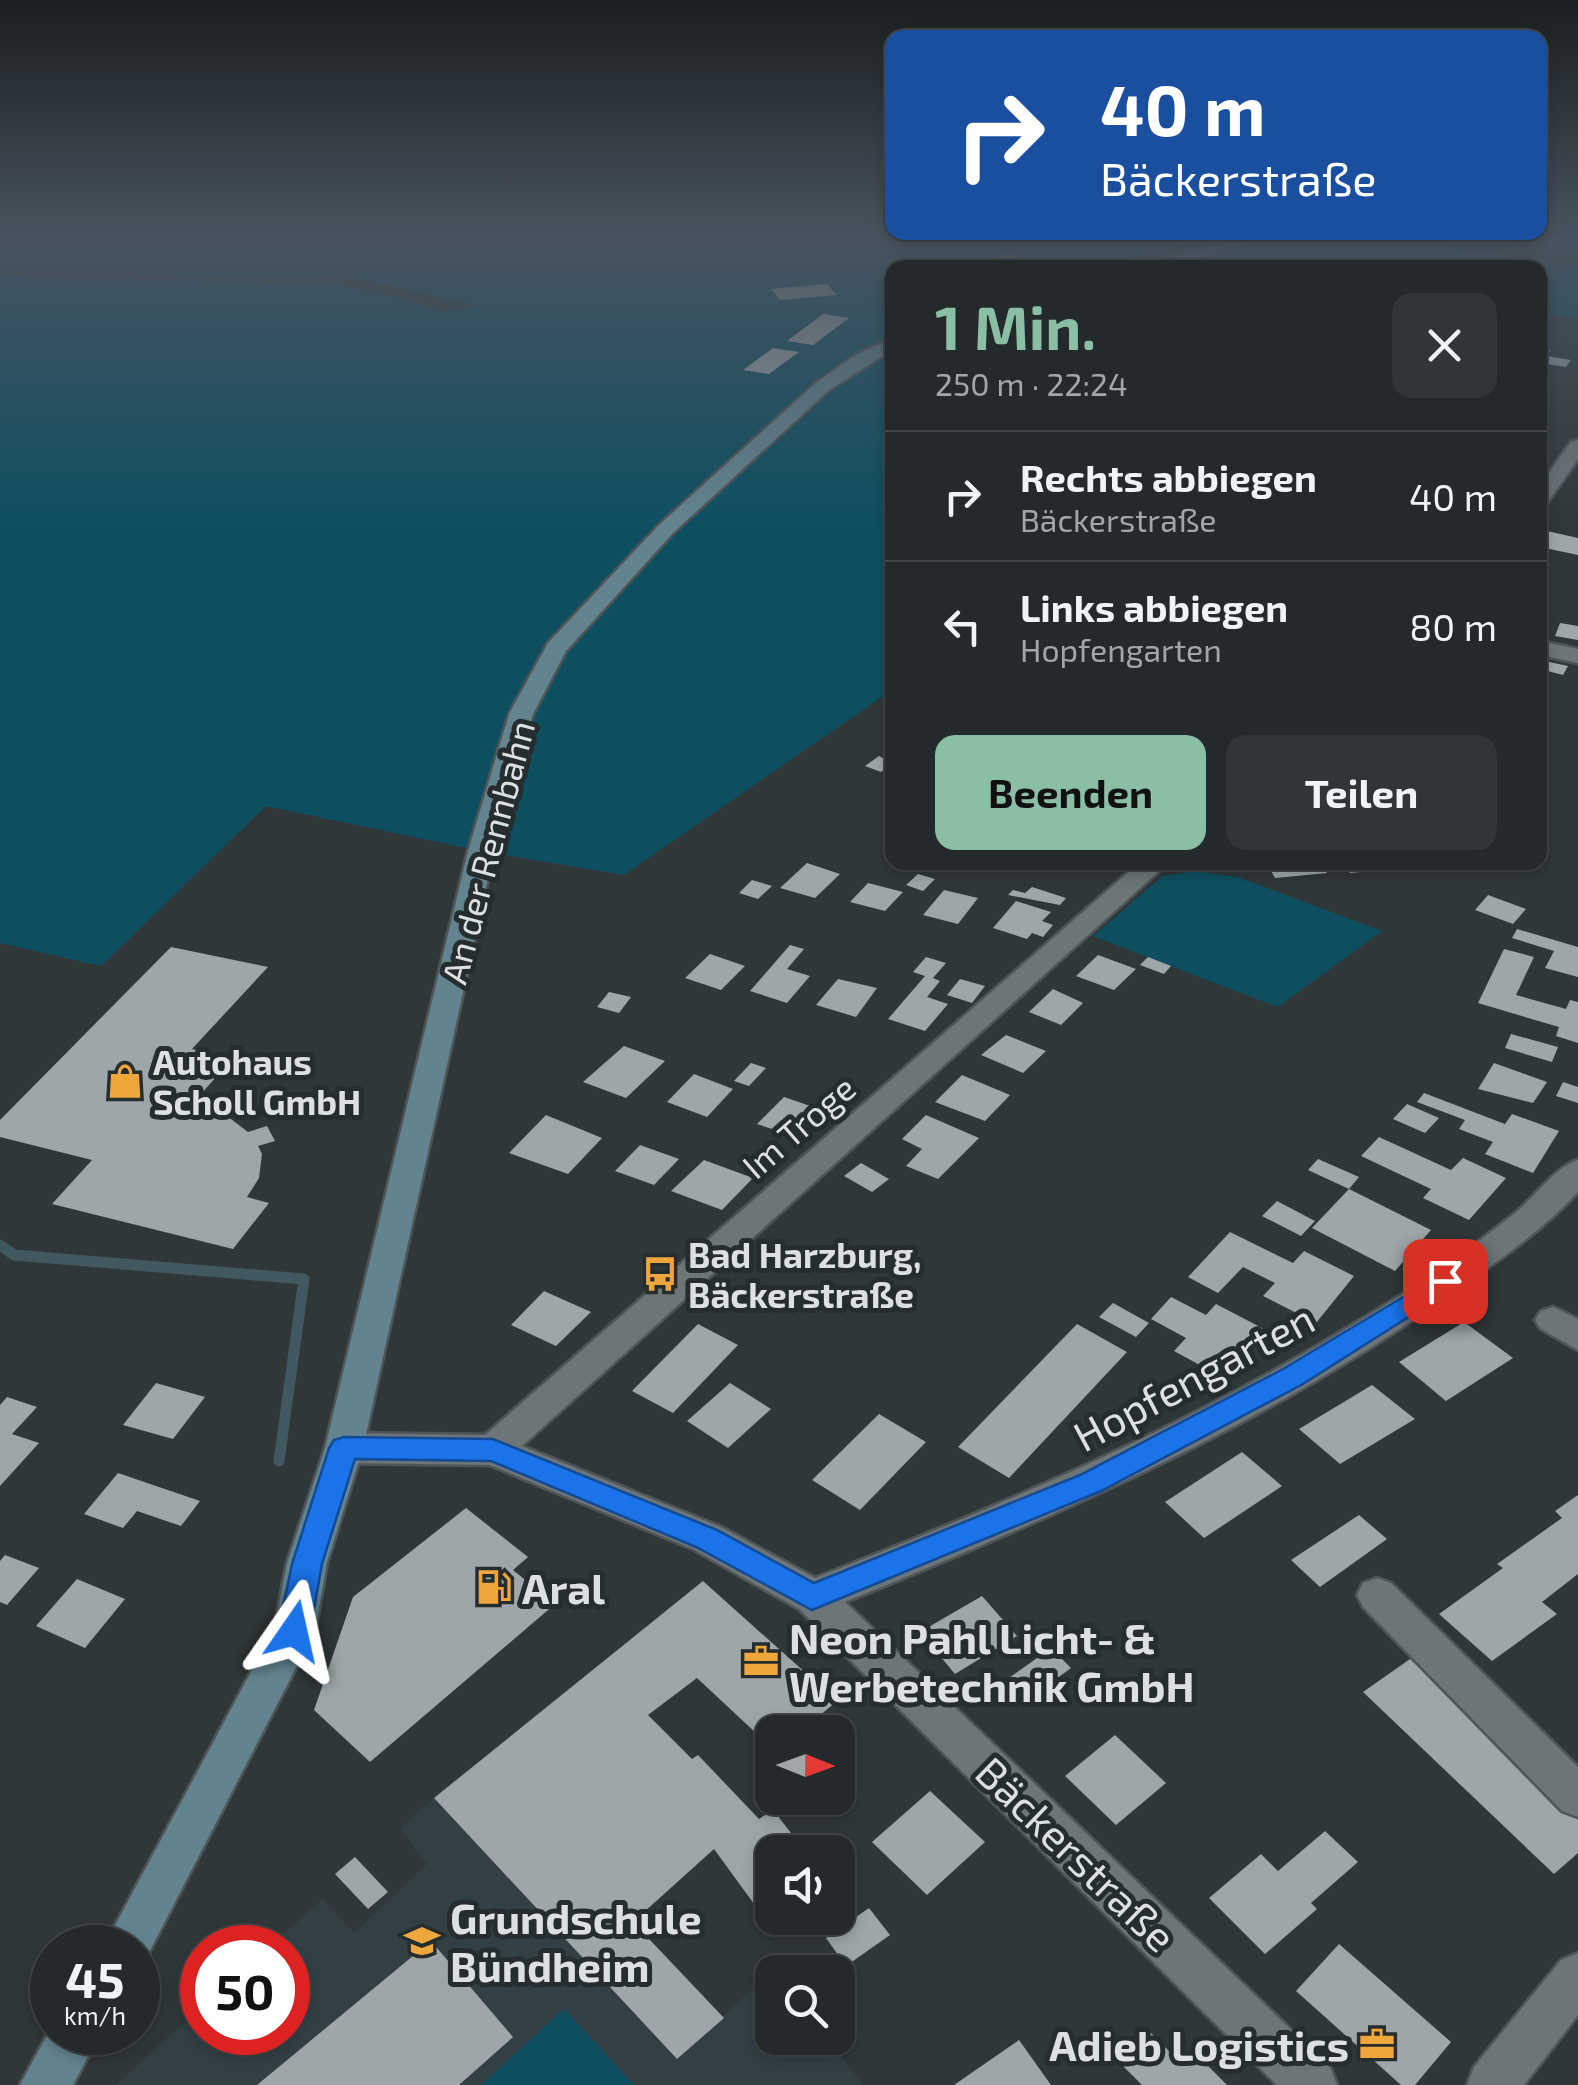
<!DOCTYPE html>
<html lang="de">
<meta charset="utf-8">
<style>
:root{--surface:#24292b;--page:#303537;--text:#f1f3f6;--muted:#a3a6a9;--line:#414547;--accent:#8abfa5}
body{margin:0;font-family:"Exo 2",sans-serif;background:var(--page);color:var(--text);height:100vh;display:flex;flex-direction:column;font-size:38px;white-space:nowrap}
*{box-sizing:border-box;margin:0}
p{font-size:32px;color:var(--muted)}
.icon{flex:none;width:55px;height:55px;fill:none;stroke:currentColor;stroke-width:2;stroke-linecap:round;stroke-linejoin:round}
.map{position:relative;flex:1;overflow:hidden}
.panel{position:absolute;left:885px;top:260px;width:662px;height:610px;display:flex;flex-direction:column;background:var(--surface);border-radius:20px;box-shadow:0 5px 15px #0003,0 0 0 2px var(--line)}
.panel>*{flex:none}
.hud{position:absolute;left:885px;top:30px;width:662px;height:210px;border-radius:20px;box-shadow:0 5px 15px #0003,0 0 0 2px var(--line);background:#1a4fa0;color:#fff;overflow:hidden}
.needle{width:65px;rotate:91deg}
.tools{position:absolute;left:755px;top:1715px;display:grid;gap:20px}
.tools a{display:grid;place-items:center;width:100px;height:100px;border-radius:20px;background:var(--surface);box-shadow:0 5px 15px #0003,0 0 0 2px var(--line);font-size:50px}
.speed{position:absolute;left:30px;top:1925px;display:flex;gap:20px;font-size:50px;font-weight:700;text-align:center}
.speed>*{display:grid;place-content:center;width:130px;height:130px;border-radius:50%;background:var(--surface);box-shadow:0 5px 15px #0003,0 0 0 2px var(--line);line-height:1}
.speed small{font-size:25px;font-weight:400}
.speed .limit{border:15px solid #d22;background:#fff;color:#111}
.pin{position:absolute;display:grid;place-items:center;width:85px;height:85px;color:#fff;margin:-42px;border-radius:20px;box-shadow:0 5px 15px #0006}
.me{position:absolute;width:110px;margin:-55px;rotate:11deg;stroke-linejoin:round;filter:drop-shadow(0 0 8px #0008)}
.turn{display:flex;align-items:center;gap:35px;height:210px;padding:0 50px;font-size:45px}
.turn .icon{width:130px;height:130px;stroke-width:2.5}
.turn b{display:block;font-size:70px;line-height:85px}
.round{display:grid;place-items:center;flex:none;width:105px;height:105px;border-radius:20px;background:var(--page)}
.head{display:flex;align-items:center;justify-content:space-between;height:170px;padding:0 50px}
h1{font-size:60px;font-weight:700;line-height:75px;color:var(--accent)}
.cta{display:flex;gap:20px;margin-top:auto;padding:20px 50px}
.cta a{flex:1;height:115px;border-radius:20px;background:var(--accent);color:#111;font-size:40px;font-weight:700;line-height:115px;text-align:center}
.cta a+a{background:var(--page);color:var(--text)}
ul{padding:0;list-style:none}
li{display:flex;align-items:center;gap:30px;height:130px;padding:0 50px;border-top:2px solid var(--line)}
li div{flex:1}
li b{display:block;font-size:38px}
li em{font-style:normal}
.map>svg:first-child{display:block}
.built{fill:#324046}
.green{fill:#0d4f61}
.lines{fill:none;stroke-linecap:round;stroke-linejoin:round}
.stream{stroke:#425860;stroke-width:11}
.building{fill:#9ea6aa}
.street-casing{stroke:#4f5457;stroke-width:5}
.secondary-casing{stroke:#4f5457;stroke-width:5}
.street{fill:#6d7578;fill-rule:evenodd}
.secondary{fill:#63848f;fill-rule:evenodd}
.route{fill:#1a73e8;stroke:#114b97;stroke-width:2.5}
.labels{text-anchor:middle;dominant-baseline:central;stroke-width:10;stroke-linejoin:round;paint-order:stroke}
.street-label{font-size:35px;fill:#dce0e2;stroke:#262d2f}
.poi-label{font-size:35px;font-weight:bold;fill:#dce0e2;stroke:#262d2f;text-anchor:start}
.near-street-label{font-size:42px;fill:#dce0e2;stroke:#262d2f}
.near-poi-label{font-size:42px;font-weight:bold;fill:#dce0e2;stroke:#262d2f;text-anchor:start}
</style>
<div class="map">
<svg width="1578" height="2085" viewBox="0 0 1578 2085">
<rect width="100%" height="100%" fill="#303739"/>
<path class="built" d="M 434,1798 L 677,2059 L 776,1967 L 780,1972 L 772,1972 L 772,2038 L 828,2038 L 863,2085 L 634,2085 L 564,2009 L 481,2085 L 116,2085 L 202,2007 L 202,2032 L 288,2032 L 288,1948 L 269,1947 L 323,1899 L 354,1933 L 427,1864 L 400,1829 Z"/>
<path class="green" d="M 0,236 L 1215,236 L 1102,267 L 892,268 L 892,690 L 624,875 L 481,851 L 266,806 L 101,966 L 0,943 L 0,277 L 334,284 L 408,299 L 441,312 L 479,306 L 362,279 L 0,271 Z
M 1257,236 L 1412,236 L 1413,241 L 1578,267 L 1578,319 L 1540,313 L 1540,268 L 1144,268 Z
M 1195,871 L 1238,877 L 1382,931 L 1278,1007 L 1093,936 L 1163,876 Z
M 564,2009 L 634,2085 L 481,2085 Z"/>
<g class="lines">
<path class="stream" d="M 0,1245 L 14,1255 L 304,1279 L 279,1461"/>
</g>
<path class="building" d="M 1531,236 L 1568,236 L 1551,247 L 1535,244 L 1540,239 Z
M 1011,254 L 1028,262 L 1000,268 L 951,268 Z
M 827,284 L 837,295 L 780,300 L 771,289 Z
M 823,314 L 849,318 L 813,345 L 787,341 Z
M 773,348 L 799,352 L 769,374 L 743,370 Z
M 1540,348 L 1551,350 L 1546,356 L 1571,360 L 1566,367 L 1540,363 Z
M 1547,531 L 1578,538 L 1578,555 L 1540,547 Z
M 1560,623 L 1578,626 L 1578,640 L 1555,636 Z
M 1540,660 L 1568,666 L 1563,675 L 1540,669 Z
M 879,756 L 892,763 L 881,772 L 865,766 Z
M 1266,862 L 1320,862 L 1327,873 L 1275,878 Z
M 1343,862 L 1387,862 L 1392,869 L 1350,873 Z
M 807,863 L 840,874 L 815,898 L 780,888 Z
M 918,874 L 935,879 L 923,891 L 906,885 Z
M 752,880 L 772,886 L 758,899 L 739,893 Z
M 868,883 L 903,892 L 885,911 L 850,902 Z
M 1032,887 L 1066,898 L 1060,905 L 1008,895 L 1013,890 L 1025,893 Z
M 944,890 L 978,898 L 958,924 L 923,915 Z
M 1488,895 L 1526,909 L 1513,924 L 1475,910 Z
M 1016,901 L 1051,912 L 1042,921 L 1053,925 L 1043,937 L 1032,933 L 1027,939 L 993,928 Z
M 1517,929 L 1578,947 L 1578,977 L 1545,968 L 1554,951 L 1512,938 Z
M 790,945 L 804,949 L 787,969 L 810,976 L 787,1003 L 750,991 Z
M 171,947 L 268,967 L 192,1049 L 233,1058 L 192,1104 L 219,1110 L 248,1132 L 267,1126 L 275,1141 L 258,1146 L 262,1154 L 259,1178 L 247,1197 L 269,1203 L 233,1249 L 52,1204 L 92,1160 L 0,1137 L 0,1120 Z
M 1504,949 L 1534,957 L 1516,995 L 1566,1009 L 1570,1000 L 1578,1002 L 1578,1043 L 1556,1036 L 1559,1027 L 1478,1003 Z
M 710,954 L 745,966 L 721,990 L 685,978 Z
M 1098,955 L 1136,969 L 1114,990 L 1076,976 Z
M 926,957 L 946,963 L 933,978 L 940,981 L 927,997 L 948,1004 L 925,1031 L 888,1019 L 925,976 L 913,972 Z
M 1148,957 L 1171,966 L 1164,974 L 1140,965 Z
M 838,979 L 877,988 L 856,1017 L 816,1005 Z
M 960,979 L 985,986 L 972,1003 L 947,995 Z
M 1053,989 L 1083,1003 L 1061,1025 L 1029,1012 Z
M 609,992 L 631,997 L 619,1013 L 597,1007 Z
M 1511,1034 L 1558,1047 L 1552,1062 L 1505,1048 Z
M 1006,1035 L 1046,1051 L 1023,1073 L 981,1055 Z
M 624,1046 L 665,1061 L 626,1098 L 583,1082 Z
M 751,1063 L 766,1068 L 749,1086 L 734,1081 Z
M 1494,1063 L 1547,1082 L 1533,1103 L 1478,1089 Z
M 694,1074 L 733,1089 L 707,1117 L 667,1102 Z
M 962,1075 L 1010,1095 L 985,1121 L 935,1102 Z
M 1563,1082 L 1578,1087 L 1578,1103 L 1556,1096 Z
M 1424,1093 L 1505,1124 L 1512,1114 L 1559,1131 L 1533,1173 L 1485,1154 L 1493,1142 L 1459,1129 L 1465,1120 L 1417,1102 Z
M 784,1097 L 822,1110 L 800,1138 L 757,1124 Z
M 1407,1104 L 1439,1118 L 1425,1133 L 1393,1119 Z
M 546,1115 L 602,1138 L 568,1174 L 509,1153 Z
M 926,1115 L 979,1138 L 938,1179 L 906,1166 L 922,1149 L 902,1139 Z
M 1379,1137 L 1451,1170 L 1463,1158 L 1506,1178 L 1469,1220 L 1423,1198 L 1431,1189 L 1361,1156 Z
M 640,1145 L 679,1159 L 654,1185 L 615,1171 Z
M 1318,1159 L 1359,1177 L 1349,1189 L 1431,1230 L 1395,1271 L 1312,1228 L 1349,1189 L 1308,1170 Z
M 704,1160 L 753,1178 L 722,1210 L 671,1191 Z
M 861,1163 L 889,1179 L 872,1192 L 844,1176 Z
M 1277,1201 L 1315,1221 L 1301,1236 L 1262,1216 Z
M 1230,1232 L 1293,1263 L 1304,1251 L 1354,1276 L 1316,1323 L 1263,1296 L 1275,1283 L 1243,1267 L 1218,1293 L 1188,1277 Z
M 544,1291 L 591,1312 L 556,1346 L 511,1325 Z
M 1171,1297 L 1206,1315 L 1216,1304 L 1262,1328 L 1220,1376 L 1174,1351 L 1186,1338 L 1151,1319 Z
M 1113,1303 L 1149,1323 L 1136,1337 L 1099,1317 Z
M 1464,1322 L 1513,1358 L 1446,1401 L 1399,1362 Z
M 698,1324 L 738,1345 L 673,1413 L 632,1391 Z
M 1077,1324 L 1127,1352 L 1009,1478 L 958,1447 Z
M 156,1383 L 205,1397 L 173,1439 L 123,1425 Z
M 730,1383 L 771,1409 L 728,1448 L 687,1421 Z
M 1372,1385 L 1415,1419 L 1340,1464 L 1299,1429 Z
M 7,1397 L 37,1407 L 12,1434 L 39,1443 L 0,1486 L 0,1405 Z
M 879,1414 L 926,1442 L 860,1510 L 812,1480 Z
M 1242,1452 L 1282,1486 L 1204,1538 L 1165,1502 Z
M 118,1473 L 200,1501 L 181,1526 L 137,1511 L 123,1528 L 84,1514 Z
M 1578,1495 L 1578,1574 L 1542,1602 L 1557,1614 L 1492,1661 L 1439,1614 L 1503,1568 L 1497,1564 L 1562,1518 L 1555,1511 Z
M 466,1508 L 528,1557 L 513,1570 L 555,1604 L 370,1762 L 314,1710 L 353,1597 Z
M 1359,1515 L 1387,1539 L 1320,1587 L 1291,1560 Z
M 5,1555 L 39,1568 L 7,1605 L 0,1602 L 0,1561 Z
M 77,1579 L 125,1599 L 85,1648 L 36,1626 Z
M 703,1581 L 837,1701 L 800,1732 L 772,1732 L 772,1748 L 697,1678 L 648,1715 L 692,1759 L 698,1755 L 759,1819 L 773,1810 L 806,1852 L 772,1852 L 772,1898 L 757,1908 L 714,1849 L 633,1922 L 724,2018 L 677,2059 L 434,1798 Z
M 982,1596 L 1017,1636 L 955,1674 L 920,1632 Z
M 1051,1648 L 1071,1668 L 1022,1704 L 1002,1683 Z
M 1410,1659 L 1578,1816 L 1578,1853 L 1554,1874 L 1363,1692 Z
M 1115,1735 L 1166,1783 L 1116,1825 L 1065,1776 Z
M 930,1791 L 985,1842 L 927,1895 L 872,1842 Z
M 1325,1831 L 1358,1862 L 1311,1903 L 1317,1909 L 1265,1954 L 1209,1898 L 1261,1854 L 1278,1871 Z
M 355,1857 L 388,1892 L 368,1909 L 335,1874 Z
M 869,1908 L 890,1935 L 846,1966 L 826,1938 Z
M 431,1941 L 513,2037 L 459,2085 L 257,2085 Z
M 1339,1944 L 1451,2042 L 1415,2085 L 1401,2085 L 1296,1991 Z
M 1146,2028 L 1182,2064 L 1194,2052 L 1227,2085 L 1142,2085 L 1115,2058 Z
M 1019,2040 L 1051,2085 L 954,2085 Z"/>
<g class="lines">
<defs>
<path id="street" d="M 1578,440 L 1578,459 L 1547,503 L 1540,505 L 1540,485 L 1571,442 Z
M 1540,641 L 1578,649 L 1578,663 L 1540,655 Z
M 1140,862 L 1169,862 L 522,1446 L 721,1527 L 815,1578 C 1000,1506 1182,1429 1352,1325 C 1408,1292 1464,1254 1515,1213 C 1534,1198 1555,1167 1578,1160 L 1578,1192 C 1538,1235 1489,1267 1441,1301 C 1258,1429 1052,1518 845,1602 L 1330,2067 L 1337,2085 L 1277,2085 L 799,1609 L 693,1549 L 490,1465 L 344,1463 L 331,1458 L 325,1448 L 331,1438 L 344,1433 L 485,1435 Z
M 1553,1307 L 1578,1319 L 1578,1350 L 1541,1329 L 1535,1320 L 1541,1311 Z
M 1377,1578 L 1391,1583 L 1578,1767 L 1578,1817 L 1562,1811 L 1363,1607 L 1357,1595 L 1363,1583 Z
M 1578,1953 L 1578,2015 L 1524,2085 L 1467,2085 L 1474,2067 L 1561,1960 Z"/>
<path id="secondary" d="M 1244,236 L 1266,236 L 1163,268 L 1137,268 Z
M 892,339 L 892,350 L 829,390 L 673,533 L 566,651 L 533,714 L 494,851 L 363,1448 L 327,1563 L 315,1631 L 143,1964 L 138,1966 L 138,1948 L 103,1948 L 274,1629 L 287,1563 L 325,1448 L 468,851 L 509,714 L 548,643 L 659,525 L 817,382 L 859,353 Z
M 52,2026 L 52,2032 L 101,2032 L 73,2085 L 20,2085 Z"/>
</defs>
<use href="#street" class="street-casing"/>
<use href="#secondary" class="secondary-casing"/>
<use href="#street" class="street"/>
<use href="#secondary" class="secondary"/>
</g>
<linearGradient id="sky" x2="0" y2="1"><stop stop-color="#1a1e1f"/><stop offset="0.45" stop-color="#48535f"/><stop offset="1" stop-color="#48535f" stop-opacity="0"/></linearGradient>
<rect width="1578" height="528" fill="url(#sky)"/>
<path class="route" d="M 1445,1272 L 1454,1275 L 1458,1281 L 1454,1288 L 1303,1384 L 1101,1491 L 812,1610 L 696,1547 L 491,1461 L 355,1459 L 322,1564 L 310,1631 L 305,1640 L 294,1644 L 283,1640 L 278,1631 L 292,1564 L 329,1448 L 334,1440 L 344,1437 L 493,1439 L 717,1530 L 814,1583 L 1080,1475 L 1283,1369 Z"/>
<defs>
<symbol id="shop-bare" viewBox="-9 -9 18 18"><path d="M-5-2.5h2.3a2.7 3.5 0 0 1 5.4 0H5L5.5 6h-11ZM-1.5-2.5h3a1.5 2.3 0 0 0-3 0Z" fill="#efa73d" stroke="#262d2f" stroke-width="2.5" paint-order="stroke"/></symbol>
<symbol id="bus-bare" viewBox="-9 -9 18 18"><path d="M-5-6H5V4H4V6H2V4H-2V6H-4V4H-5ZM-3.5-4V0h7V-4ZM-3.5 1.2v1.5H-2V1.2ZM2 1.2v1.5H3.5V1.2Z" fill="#efa73d" stroke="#262d2f" stroke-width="2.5" paint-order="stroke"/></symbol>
<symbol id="fuel-bare" viewBox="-9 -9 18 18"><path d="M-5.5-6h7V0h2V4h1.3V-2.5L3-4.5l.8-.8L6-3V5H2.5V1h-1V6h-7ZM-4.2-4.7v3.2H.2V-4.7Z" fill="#efa73d" stroke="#262d2f" stroke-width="2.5" paint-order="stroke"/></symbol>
<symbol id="office-bare" viewBox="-9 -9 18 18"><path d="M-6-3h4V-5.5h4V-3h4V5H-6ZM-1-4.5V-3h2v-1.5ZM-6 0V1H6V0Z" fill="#efa73d" stroke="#262d2f" stroke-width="2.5" paint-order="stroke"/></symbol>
<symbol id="school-bare" viewBox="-9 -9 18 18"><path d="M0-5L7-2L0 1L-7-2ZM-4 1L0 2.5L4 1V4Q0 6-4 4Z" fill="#efa73d" stroke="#262d2f" stroke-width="2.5" paint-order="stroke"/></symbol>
</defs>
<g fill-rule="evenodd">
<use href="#shop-bare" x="100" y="1056" width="50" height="50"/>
<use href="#bus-bare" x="635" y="1249" width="50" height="50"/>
<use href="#fuel-bare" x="469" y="1562" width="50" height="50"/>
<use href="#office-bare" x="736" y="1636" width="50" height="50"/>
<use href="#school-bare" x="397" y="1916" width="50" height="50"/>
<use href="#office-bare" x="1352" y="2019" width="50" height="50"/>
</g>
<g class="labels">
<g class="street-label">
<text transform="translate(487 852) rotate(-75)">An der Rennbahn</text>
<text transform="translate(798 1126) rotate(-41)">Im Troge</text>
</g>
<g class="poi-label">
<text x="153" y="1061">Autohaus<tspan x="153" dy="40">Scholl GmbH</tspan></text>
<text x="688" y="1254">Bad Harzburg,<tspan x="688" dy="40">Bäckerstraße</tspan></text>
</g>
<g class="near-street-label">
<text transform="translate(1193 1376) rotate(-28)">Hopfengarten</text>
<text transform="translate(1077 1853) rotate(44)">Bäckerstraße</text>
</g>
<g class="near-poi-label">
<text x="522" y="1587">Aral</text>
<text x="789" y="1637">Neon Pahl Licht- &amp;<tspan x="789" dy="48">Werbetechnik GmbH</tspan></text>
<text x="450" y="1917">Grundschule<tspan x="450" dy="48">Bündheim</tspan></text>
<text x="1349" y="2044" text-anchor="end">Adieb Logistics</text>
</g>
</g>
</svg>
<div class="tools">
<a><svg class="needle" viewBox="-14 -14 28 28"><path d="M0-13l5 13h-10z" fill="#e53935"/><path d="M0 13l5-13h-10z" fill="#a3a6a9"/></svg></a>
<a><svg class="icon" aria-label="sound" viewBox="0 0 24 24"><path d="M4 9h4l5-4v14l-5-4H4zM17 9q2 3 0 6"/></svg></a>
<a><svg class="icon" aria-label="search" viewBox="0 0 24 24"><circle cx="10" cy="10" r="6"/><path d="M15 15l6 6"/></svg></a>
</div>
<div class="speed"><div>45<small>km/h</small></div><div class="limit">50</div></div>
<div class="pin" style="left:1445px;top:1281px;background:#d93025"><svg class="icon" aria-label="arrive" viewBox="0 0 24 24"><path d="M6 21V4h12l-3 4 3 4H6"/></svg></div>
<svg class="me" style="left:294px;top:1631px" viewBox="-20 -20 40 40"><path d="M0-17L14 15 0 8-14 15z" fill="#1a73e8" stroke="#fff" stroke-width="4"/></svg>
<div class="hud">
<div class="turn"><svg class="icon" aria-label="right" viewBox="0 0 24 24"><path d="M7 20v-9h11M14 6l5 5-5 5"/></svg><div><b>40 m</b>Bäckerstraße</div></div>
</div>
<section class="panel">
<div class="head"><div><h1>1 Min.</h1><p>250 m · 22:24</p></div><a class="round"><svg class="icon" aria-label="close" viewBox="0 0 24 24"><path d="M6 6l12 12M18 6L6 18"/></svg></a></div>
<ul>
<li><svg class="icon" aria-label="right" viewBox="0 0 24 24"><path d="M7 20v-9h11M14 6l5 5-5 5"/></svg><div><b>Rechts abbiegen</b><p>Bäckerstraße</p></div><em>40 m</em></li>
<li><svg class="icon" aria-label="left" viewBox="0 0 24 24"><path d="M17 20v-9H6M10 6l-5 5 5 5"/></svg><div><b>Links abbiegen</b><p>Hopfengarten</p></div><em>80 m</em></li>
</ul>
<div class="cta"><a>Beenden</a><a>Teilen</a></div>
</section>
</div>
